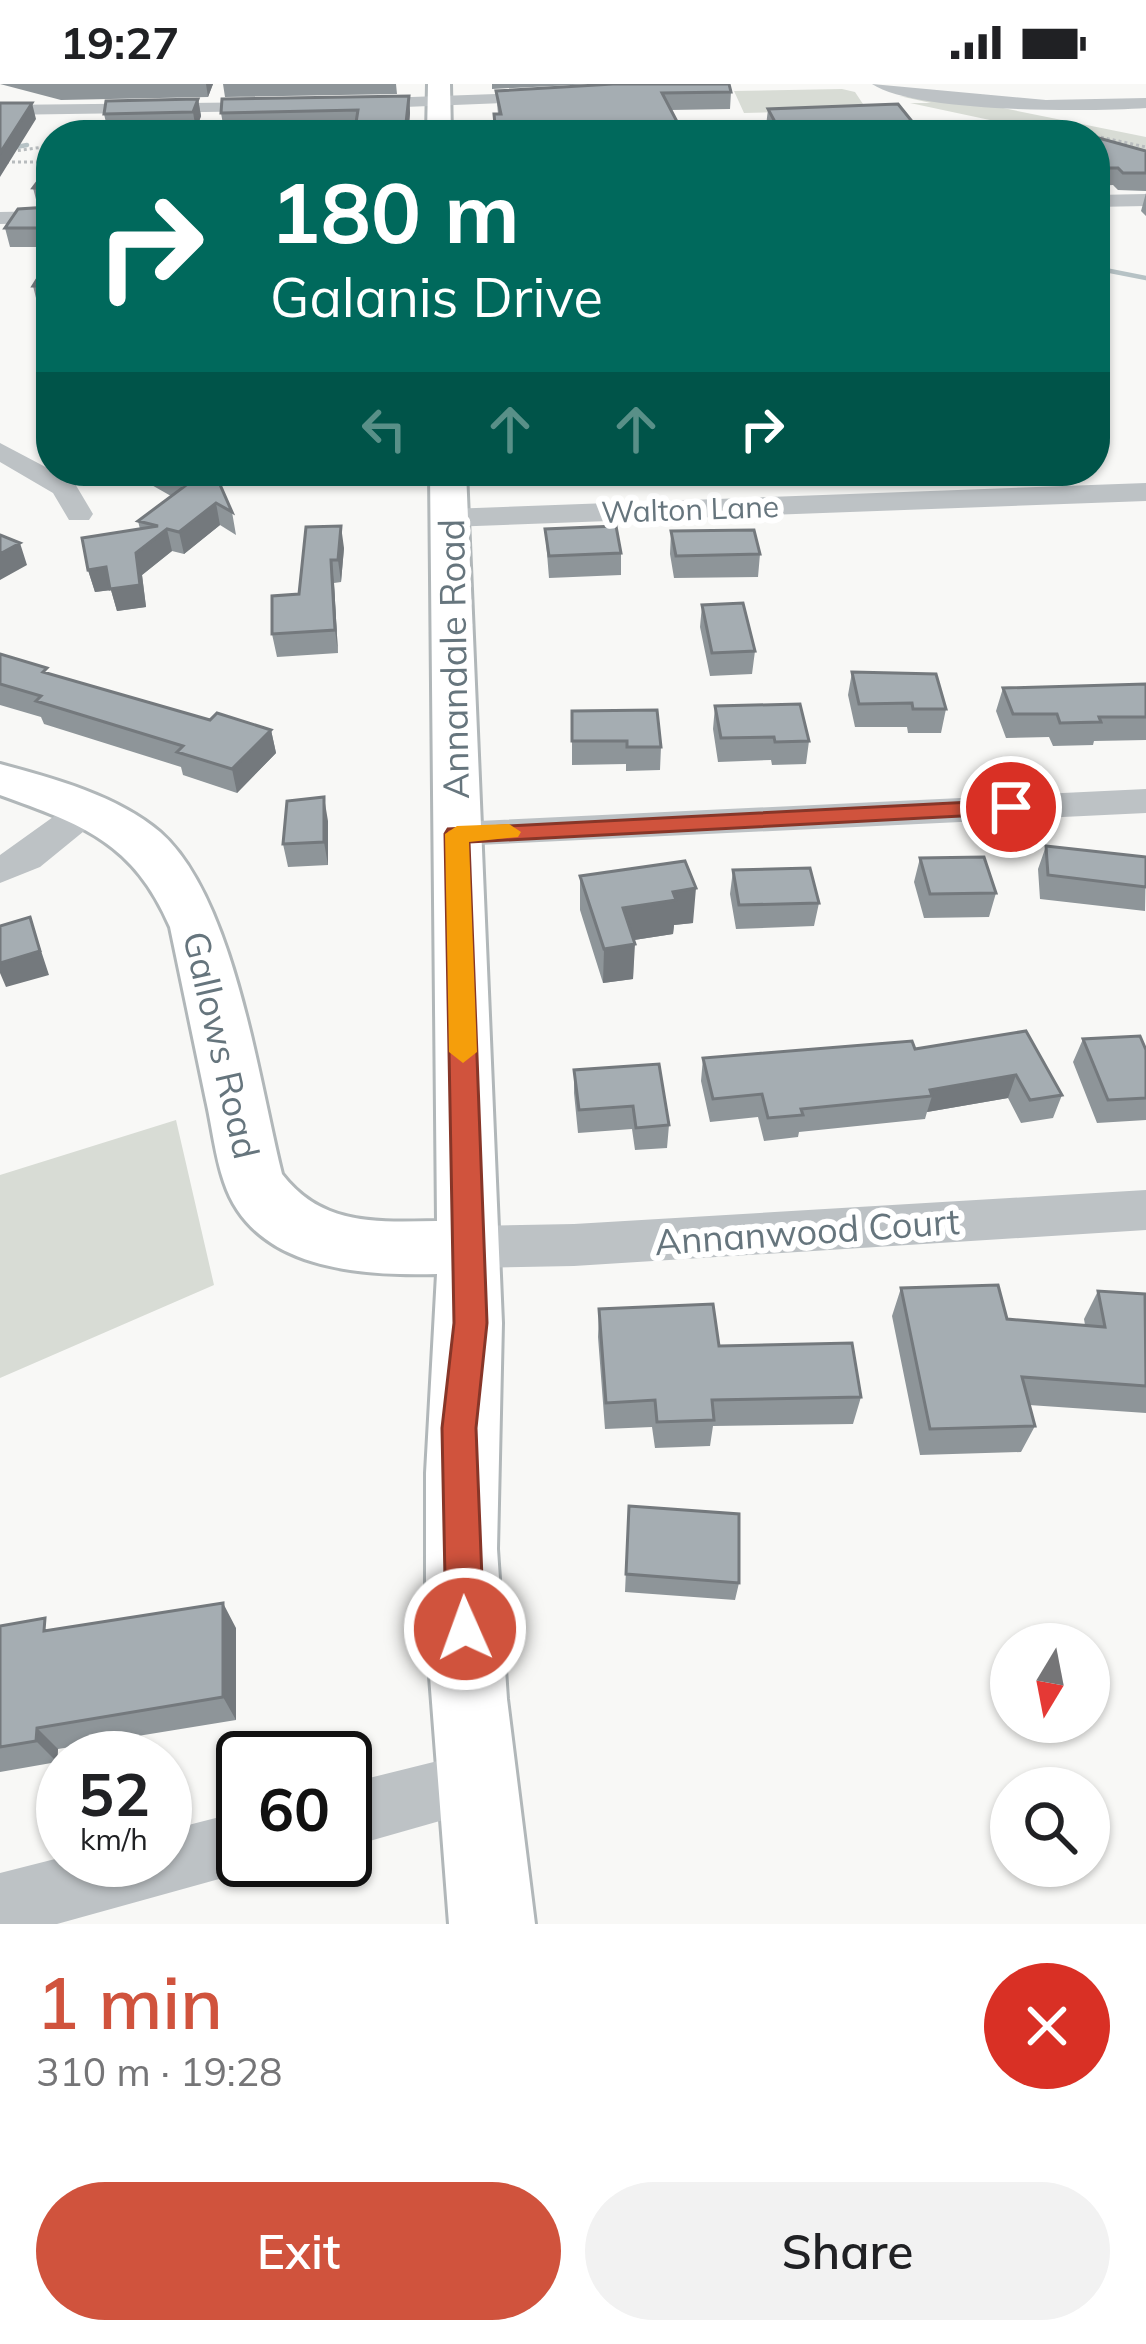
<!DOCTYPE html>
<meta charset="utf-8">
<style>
:root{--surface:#fff;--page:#f2f2f2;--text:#202124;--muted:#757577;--accent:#d0533d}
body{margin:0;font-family:Mulish,sans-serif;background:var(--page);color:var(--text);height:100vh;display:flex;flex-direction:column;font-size:45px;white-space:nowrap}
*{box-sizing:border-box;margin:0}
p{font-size:39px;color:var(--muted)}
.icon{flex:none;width:66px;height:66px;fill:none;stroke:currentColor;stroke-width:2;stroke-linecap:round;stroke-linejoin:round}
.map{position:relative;height:1840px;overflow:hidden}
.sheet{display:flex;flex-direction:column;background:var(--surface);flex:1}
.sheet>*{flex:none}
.hud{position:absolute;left:36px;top:36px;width:1074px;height:366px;border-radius:48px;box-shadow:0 3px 9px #0004;background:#00695c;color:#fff;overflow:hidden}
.needle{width:78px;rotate:190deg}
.fabs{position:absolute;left:990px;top:1539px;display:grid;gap:24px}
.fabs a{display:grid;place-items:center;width:120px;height:120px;border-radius:50%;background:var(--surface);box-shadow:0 3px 9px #0004;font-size:60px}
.speed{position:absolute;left:36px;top:1647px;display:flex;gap:24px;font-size:60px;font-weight:700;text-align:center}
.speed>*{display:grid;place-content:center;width:156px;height:156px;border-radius:50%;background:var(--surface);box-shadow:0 3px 9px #0004;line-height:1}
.speed small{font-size:30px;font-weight:400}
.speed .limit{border:6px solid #111;border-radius:18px;background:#fff;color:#111}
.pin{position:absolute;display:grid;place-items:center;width:102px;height:102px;color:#fff;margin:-51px;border:6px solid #fff;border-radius:50%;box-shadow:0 3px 12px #0007}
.me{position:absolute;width:132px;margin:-66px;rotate:358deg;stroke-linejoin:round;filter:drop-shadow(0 0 9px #0008)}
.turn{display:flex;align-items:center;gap:42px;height:252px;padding:0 36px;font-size:54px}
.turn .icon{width:156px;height:156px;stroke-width:2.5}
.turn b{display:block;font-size:84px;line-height:102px}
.lanes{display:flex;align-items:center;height:114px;padding:0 36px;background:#0003;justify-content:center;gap:60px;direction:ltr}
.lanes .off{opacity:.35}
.round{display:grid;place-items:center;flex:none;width:126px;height:126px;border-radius:63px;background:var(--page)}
.summary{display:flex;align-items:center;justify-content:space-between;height:204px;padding:0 36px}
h1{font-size:72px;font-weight:600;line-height:90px;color:var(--accent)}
.cta{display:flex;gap:24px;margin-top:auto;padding:24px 36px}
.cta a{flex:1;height:138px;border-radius:72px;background:var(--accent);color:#fff;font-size:48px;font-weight:600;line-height:138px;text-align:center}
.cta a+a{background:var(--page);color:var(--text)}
.status{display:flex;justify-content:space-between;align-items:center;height:84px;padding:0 60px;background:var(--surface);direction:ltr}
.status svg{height:33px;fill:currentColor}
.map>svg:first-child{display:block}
.green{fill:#d8dcd5}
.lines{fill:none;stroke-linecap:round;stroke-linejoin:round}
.stream{stroke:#b6c2c5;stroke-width:4.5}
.major-casing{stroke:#b1b7b9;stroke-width:6}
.path{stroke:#b8bcbe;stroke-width:3;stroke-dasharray:3 3;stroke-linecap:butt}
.minor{fill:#bdc2c5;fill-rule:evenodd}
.major{fill:#fff;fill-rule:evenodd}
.wall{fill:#8e9599}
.shaded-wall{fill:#74797d}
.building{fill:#a5adb2;stroke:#74797d;stroke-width:3}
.route{fill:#d0533d;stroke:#873628;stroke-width:3}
.slow{fill:#f59e0b}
.labels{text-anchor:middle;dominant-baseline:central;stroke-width:12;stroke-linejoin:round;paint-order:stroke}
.far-street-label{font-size:30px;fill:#66757d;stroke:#fff}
.street-label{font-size:36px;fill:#66757d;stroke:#fff}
</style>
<div class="status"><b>19:27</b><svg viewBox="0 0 49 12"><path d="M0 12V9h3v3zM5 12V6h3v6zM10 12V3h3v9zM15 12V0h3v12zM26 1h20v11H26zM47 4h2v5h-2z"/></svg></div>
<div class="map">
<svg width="1146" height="1840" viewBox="0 0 1146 1840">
<rect width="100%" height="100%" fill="#f8f8f6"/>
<path class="green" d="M 842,5 L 855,8 L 867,26 L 744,29 L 734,7 Z
M 899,12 L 988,21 L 1146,53 L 1146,68 L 1095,58 L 1095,51 L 1061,51 L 910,19 L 931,19 Z
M 176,1036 L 214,1201 L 0,1294 L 0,1091 Z"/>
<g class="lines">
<path class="stream" d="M 0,66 L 27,61
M 1095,184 L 1146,194"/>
<defs>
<path id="major" d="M 428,0 L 450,0 L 451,51 L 427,51 Z
M 430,387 L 466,387 L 502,1239 L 497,1465 L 507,1615 L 535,1840 L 449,1840 L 426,1540 L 426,1389 L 437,1190 C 360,1192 253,1186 224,1098 C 215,1072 212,1042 206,1016 C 194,958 182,901 170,843 C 133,758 83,741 0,711 L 0,680 C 53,694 118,712 160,748 C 234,813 258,994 282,1090 C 322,1142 376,1138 437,1137 Z"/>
</defs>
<use href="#major" class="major-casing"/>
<path class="path" d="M 1056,44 L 1088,51
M 1095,52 L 1146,63
M 0,69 L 51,62
M 0,78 L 51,78"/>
<path class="minor" d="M 872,0 L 1046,16 L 1146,14 L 1146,24 C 1090,28 915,29 872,0 Z
M 550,8 L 559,13 L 556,17 L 355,25 L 346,20 L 355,15 Z
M 281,18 L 281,26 L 275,27 L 0,31 L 0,21 Z
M 1146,110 L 1146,122 L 1095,123 L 1095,111 Z
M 51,127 L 51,139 L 0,140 L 0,128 Z
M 0,359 L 74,398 L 93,430 L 89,436 L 69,436 L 53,409 L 0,378 Z
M 1146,399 L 1146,417 L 449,443 L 434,434 L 449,425 Z
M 1146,705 L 1146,729 L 457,762 L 444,759 L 438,750 L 444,741 L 457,738 Z
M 87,714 L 100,718 L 105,726 L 100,734 L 40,783 L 0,799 L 0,771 L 74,718 Z
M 1146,1106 L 1146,1146 L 574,1182 L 468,1184 L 451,1178 L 444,1163 L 451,1148 L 468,1142 L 574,1140 Z
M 474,1668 L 496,1677 L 505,1699 L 496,1721 L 345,1764 L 345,1700 Z
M 243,1727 L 243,1776 L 268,1776 L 266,1782 L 57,1840 L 0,1840 L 0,1789 L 63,1773 L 165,1776 L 165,1747 Z"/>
<use href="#major" class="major"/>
</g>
<path class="wall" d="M 0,0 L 213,0 L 208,13 L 61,16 Z
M 223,0 L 396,0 L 397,10 L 225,13 Z
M 492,0 L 592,0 L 492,5 Z
M 496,7 L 731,8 L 730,25 L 671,26 L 684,51 L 495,51 L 494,30 L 498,30 Z
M 409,12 L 410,29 L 408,51 L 354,51 L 356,43 L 224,46 L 221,29 Z
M 198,15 L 201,32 L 196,46 L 108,47 L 104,30 Z
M 768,25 L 923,51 L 771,51 L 766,42 Z
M 1095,53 L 1146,67 L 1146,107 L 1118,106 L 1113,101 L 1095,102 Z
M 51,80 L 51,163 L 10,163 L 5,144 L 48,123 L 38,123 L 33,104 Z
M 1146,109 L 1146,132 L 1141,127 Z
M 51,173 L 51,222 L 38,222 L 33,202 Z
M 1095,315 L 1107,352 L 1101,373 L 1095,372 Z
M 127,387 L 214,387 L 232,428 L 236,451 L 220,441 L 184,470 L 172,467 L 142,491 L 146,523 L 117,527 L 111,506 L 95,508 L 88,486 L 140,445 L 138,437 L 171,412 Z
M 545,445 L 621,469 L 621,491 L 549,494 Z
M 671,447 L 760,470 L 758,493 L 674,494 L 670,470 Z
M 344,464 L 341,498 L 334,499 L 338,569 L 277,573 L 272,550 L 299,510 Z
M 702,521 L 755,567 L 752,590 L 710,592 L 700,543 Z
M 0,570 L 48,589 L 210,636 L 271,646 L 276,669 L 237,709 L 183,691 L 181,683 L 44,640 L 41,633 L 0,621 Z
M 852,588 L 946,625 L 941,649 L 908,649 L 907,643 L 855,643 L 848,611 Z
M 1146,600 L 1146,656 L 1094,657 L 1093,661 L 1053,662 L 1049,653 L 1006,654 L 996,627 L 1003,604 Z
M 715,622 L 809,657 L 806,680 L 772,681 L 771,676 L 718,678 L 713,645 Z
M 572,627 L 661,663 L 660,686 L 626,687 L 626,680 L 572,681 Z
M 328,737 L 328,781 L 288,783 L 283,760 Z
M 1046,762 L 1146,773 L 1145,827 L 1040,815 L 1038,785 Z
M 920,774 L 996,809 L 989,833 L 924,834 L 914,798 Z
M 733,786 L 819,819 L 814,842 L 736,845 L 730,810 Z
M 580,792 L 693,839 L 674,841 L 673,850 L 634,856 L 633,895 L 603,899 L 580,826 Z
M 1026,947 L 1062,1011 L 1053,1034 L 1021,1039 L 1008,1014 L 927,1028 L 925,1035 L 799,1048 L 798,1053 L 764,1057 L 758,1033 L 710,1038 L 701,997 L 703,974 L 915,965 Z
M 1083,955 L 1146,966 L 1146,1036 L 1097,1039 L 1073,978 Z
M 574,986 L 669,1041 L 667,1064 L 635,1066 L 632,1045 L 578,1049 L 574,1009 Z
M 901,1204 L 1007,1235 L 1085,1241 L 1084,1235 L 1098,1207 L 1146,1216 L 1146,1329 L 1029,1321 L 1035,1342 L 1021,1368 L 920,1371 L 892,1232 Z
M 599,1225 L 719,1262 L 861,1313 L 853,1340 L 713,1342 L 710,1362 L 655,1364 L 652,1343 L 605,1345 L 598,1253 Z
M 629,1422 L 739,1499 L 735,1516 L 625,1508 Z
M 0,1542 L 54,1546 L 236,1544 L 236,1636 L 58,1665 L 57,1678 L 0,1688 Z"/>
<path class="shaded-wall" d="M 206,0 L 213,0 L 208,13 Z
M 409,12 L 410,29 L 408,51 L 405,51 Z
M 198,15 L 201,32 L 196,46 L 193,28 Z
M 32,19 L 36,35 L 0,93 L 0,69 Z
M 216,419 L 220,441 L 184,470 L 179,448 Z
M 341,442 L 344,464 L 341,498 L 338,476 Z
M 167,445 L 172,467 L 142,491 L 146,523 L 117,527 L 111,506 L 95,508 L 88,486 L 106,483 L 136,469 Z
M 20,459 L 27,481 L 0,496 L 0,470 Z
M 331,476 L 334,499 L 338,569 L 335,546 Z
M 271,646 L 276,669 L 237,709 L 232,685 Z
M 324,713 L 328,737 L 328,781 L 324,758 Z
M 696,804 L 693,839 L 674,841 L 673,850 L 621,858 L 623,824 L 673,808 Z
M 30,833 L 49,891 L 6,903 L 0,889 L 0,879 Z
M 635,860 L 633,895 L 603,899 L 604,865 Z
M 1016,991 L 1008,1014 L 927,1028 L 932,1012 L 930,1006 Z
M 223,1519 L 236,1544 L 236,1636 L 223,1613 Z
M 37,1644 L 58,1665 L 57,1678 L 36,1657 Z"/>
<path class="building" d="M 613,0 L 729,0 L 731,8 L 662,9 L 684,51 L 496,51 L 494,30 L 501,30 L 496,7 Z
M 409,12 L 405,48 L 386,48 L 385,51 L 354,51 L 358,26 L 221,29 L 222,15 Z
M 198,15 L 193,28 L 104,30 L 106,17 Z
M 0,19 L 32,19 L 0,69 Z
M 898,20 L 923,51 L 782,51 L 768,25 Z
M 1095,53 L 1146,67 L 1146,89 L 1123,89 L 1118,84 L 1095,84 Z
M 51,80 L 51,144 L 5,144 L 18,125 L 49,123 L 50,105 L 33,104 Z
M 51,173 L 51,202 L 33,202 Z
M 1095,315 L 1103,325 L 1107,352 L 1095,351 Z
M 160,387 L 214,387 L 232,428 L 216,419 L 179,448 L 167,445 L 136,469 L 140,501 L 110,505 L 106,483 L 88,486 L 82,454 L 158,442 L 138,437 L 185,402 Z
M 341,442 L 338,476 L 331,476 L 335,546 L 272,550 L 272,512 L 299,510 L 306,443 Z
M 616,442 L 621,469 L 549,472 L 545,445 Z
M 754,446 L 760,470 L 676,472 L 671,447 Z
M 0,451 L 20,459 L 0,470 Z
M 743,519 L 755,567 L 712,569 L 702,521 Z
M 0,570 L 47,584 L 43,588 L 210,636 L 217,629 L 271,646 L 232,685 L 177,668 L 183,662 L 36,617 L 41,612 L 0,600 Z
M 852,588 L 936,590 L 946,625 L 913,625 L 912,619 L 859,620 Z
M 1146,600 L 1146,633 L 1099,633 L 1101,638 L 1060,639 L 1057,630 L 1013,630 L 1003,604 Z
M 800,620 L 809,657 L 775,658 L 774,653 L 721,654 L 715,622 Z
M 657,626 L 661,663 L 627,663 L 627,657 L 572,657 L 572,627 Z
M 324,713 L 324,758 L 283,760 L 287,717 Z
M 1046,762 L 1146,773 L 1146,803 L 1048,791 Z
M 984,773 L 996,809 L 930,810 L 920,774 Z
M 685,777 L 696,804 L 673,808 L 676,816 L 623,824 L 635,860 L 604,865 L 580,792 Z
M 810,784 L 819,819 L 739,821 L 733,786 Z
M 30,833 L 40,867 L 0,879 L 0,842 Z
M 1026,947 L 1062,1011 L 1030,1016 L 1016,991 L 930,1006 L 932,1012 L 801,1025 L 803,1031 L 768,1034 L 762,1010 L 713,1015 L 703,974 L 912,957 L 915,965 Z
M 1140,952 L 1146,966 L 1146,1014 L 1108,1016 L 1083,955 Z
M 659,980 L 669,1041 L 636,1044 L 633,1022 L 579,1026 L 574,986 Z
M 998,1201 L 1007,1235 L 1105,1243 L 1098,1207 L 1145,1210 L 1146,1302 L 1022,1293 L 1035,1342 L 930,1345 L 901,1204 Z
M 713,1220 L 719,1262 L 852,1259 L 861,1313 L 712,1316 L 714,1336 L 657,1338 L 655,1316 L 606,1319 L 599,1225 Z
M 629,1422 L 739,1430 L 739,1499 L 626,1490 Z
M 223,1519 L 223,1613 L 37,1644 L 36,1657 L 0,1663 L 0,1542 L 45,1534 L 44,1547 Z"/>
<path class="route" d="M 1011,716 L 1023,723 L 1020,729 L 469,758 L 487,1239 L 476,1344 L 484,1545 L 478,1558 L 465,1564 L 452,1558 L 446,1545 L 442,1344 L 454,1239 L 445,750 L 448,745 Z"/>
<path class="slow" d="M 509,740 L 521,748 L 518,753 L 469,758 L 477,968 L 463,979 L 449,968 L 445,750 L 457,742 Z"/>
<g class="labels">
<g class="far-street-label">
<text transform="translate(690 425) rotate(-2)">Walton Lane</text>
</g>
<g class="street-label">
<text transform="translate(453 575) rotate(-91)">Annandale Road</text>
<text transform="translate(222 961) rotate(77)">Gallows Road</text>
<text transform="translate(807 1147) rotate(-4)">Annanwood Court</text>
</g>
</g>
</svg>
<div class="fabs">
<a><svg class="needle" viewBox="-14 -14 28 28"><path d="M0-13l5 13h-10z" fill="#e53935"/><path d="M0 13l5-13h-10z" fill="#757577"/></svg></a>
<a><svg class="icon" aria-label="search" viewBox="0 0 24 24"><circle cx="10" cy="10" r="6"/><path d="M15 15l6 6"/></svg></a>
</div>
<div class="speed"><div>52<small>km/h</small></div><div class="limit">60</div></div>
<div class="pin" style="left:1011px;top:723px;background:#d93025"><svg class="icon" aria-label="arrive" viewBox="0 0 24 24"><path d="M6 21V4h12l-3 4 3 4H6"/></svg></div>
<svg class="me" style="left:465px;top:1545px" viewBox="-20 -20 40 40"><circle r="17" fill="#d0533d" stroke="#fff" stroke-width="3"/><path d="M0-11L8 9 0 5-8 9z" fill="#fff"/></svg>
<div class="hud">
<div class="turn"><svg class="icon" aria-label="right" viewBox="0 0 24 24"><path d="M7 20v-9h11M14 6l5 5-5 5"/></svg><div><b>180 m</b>Galanis Drive</div></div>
<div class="lanes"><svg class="icon off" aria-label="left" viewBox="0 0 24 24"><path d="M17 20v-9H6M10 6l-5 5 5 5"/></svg><svg class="icon off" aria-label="ahead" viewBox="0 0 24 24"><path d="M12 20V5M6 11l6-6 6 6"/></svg><svg class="icon off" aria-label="ahead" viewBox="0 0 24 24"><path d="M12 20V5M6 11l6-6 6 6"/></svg><svg class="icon" aria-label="right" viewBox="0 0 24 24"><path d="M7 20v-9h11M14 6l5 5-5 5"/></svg></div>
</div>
</div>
<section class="sheet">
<div class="summary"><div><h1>1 min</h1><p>310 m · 19:28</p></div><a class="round" style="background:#d93025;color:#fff"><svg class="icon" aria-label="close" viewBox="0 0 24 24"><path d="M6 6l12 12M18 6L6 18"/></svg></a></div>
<div class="cta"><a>Exit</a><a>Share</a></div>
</section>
